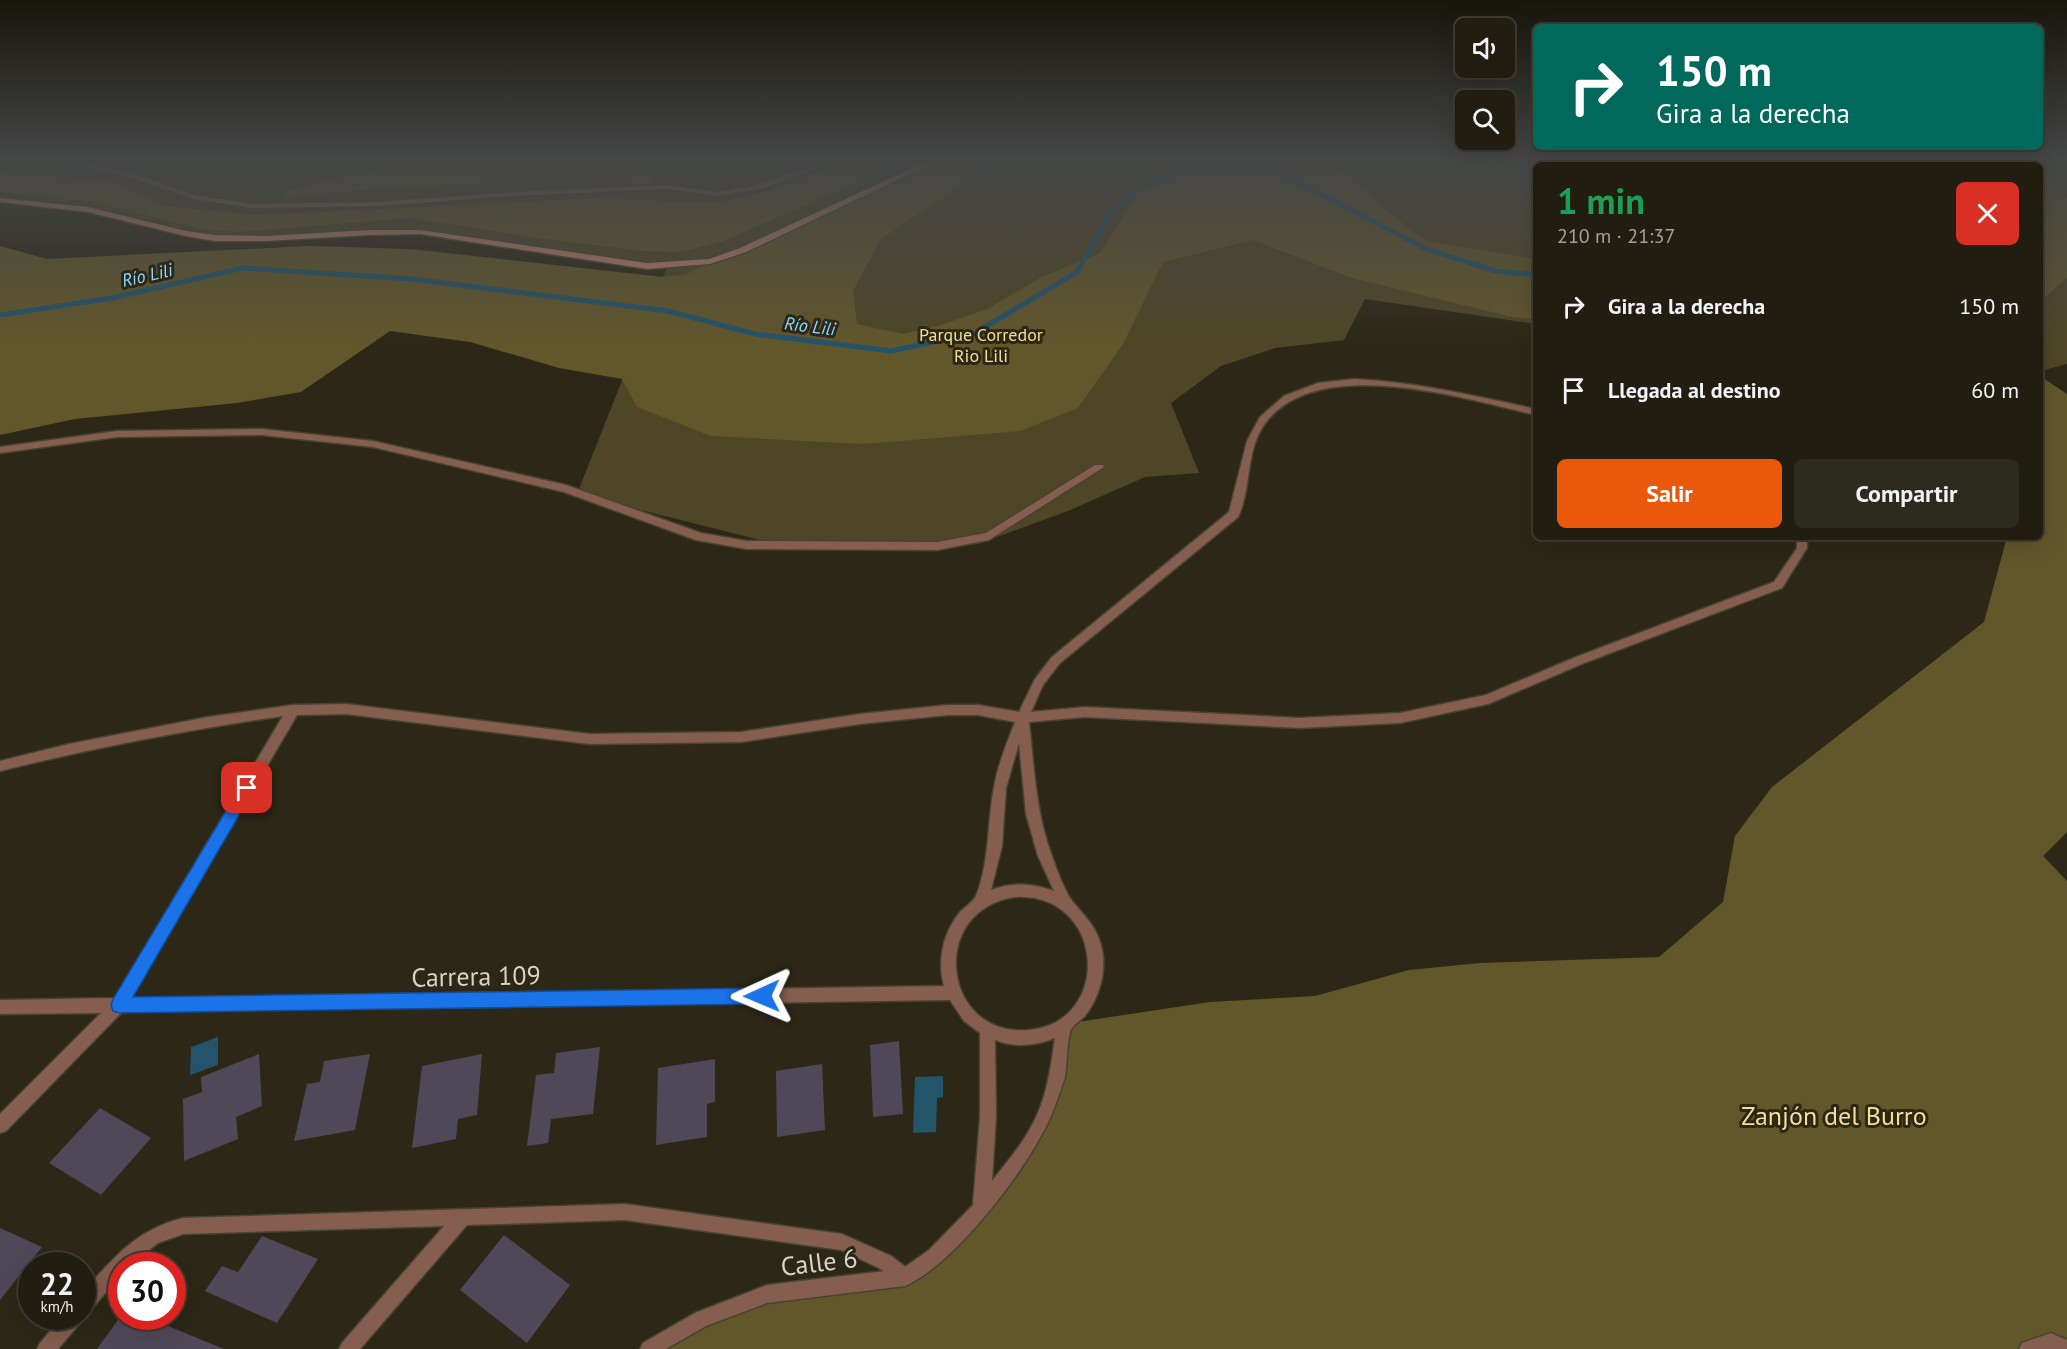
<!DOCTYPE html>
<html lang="es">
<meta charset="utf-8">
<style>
:root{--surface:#211d10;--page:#2d2a1e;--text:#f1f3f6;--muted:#a2a29f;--line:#3e3b30;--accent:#ea580c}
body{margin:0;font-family:"PT Sans",sans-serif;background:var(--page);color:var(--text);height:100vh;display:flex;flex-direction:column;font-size:22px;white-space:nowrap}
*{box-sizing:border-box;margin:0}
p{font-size:20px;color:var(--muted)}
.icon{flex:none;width:33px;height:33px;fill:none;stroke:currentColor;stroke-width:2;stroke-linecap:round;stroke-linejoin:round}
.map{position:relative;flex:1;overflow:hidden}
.details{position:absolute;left:1533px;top:162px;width:510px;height:378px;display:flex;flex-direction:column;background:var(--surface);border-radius:9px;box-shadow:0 6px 24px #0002,0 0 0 2px var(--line)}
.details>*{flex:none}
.hud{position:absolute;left:1533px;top:24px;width:510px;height:126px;border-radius:9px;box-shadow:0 6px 24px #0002,0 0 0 2px var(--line);background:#00695c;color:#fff;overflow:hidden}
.fabs{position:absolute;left:1455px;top:18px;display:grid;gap:12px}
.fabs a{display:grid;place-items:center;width:60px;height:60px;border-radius:9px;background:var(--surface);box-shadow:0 6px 24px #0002,0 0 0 2px var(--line);font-size:30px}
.speed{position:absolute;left:18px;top:1252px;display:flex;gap:12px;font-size:30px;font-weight:700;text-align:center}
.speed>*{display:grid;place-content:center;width:78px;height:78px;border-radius:50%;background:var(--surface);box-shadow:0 6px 24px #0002,0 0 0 2px var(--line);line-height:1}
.speed small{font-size:15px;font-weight:400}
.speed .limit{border:9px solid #d22;background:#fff;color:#111}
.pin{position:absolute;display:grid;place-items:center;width:51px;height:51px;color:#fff;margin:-26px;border-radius:12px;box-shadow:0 3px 9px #0006}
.me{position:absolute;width:66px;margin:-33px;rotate:269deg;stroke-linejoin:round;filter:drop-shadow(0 0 4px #0008)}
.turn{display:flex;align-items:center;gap:21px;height:126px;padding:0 24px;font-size:27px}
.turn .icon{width:78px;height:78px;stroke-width:2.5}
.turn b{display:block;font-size:42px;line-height:51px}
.round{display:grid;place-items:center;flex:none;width:63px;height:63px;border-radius:9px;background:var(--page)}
.summary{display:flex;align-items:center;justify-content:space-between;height:102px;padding:0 24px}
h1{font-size:36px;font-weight:700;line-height:45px;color:#1e9e55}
.action{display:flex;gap:12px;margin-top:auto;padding:12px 24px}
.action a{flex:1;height:69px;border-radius:9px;background:var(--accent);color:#fff;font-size:24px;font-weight:700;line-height:69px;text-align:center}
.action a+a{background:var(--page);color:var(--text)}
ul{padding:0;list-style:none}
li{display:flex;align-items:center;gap:18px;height:84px;padding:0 24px}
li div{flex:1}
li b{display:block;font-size:22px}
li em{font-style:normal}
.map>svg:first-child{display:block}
.green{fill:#4f4627}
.forest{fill:#62562b}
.water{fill:#24546a}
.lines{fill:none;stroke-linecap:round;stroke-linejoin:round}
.stream{stroke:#24546a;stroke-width:5}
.building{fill:#4f4859}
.lane-casing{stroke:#474333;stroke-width:3}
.street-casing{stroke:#474333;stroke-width:3}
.secondary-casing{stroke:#474333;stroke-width:3}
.lane{fill:#855e4f;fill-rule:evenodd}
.street{fill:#855e4f;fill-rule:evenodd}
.secondary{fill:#b97d64;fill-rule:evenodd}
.route{fill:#1a73e8;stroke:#114b97;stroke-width:1.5}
.labels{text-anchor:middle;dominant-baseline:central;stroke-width:6;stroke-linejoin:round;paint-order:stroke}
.far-water-label{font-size:18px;font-style:italic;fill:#8ad7fe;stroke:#2c2716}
.far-park-label{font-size:18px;fill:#f3df97;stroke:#2c2716}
.near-street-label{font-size:26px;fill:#d7d4c9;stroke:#2c2716}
.near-park-label{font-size:26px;fill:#f3df97;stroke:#2c2716}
</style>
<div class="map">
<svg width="2067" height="1349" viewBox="0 0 2067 1349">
<rect width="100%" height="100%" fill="#2c2716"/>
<path class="green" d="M 0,158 L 2067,158 L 2067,364 L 2040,371 L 2040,165 L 1536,165 L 1536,324 L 1365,299 L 1344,340 L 1275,348 L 1221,366 L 1171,403 L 1199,473 L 1145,477 L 1068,511 L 978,544 L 870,548 L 784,546 L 577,494 L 667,267 L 420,232 L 216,238 L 100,212 L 0,200 Z"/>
<path class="forest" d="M 423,158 L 617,158 L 655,173 L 648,184 L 515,182 L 357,190 L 286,199 L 286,191 Z
M 855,158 L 912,158 L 724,241 L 680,252 L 644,251 L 545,239 L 410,218 L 238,232 L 202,229 L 96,202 L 0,192 L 0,171 L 118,183 L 164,206 L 259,215 L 608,198 L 671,202 L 721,202 L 760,193 Z
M 940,158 L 1003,158 L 881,239 L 853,291 L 857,324 L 903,334 L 941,325 L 987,309 L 1042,277 L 1100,253 L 1153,167 L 1181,158 L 1315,158 L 1357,177 L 1384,209 L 1427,241 L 1536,259 L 1536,320 L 1512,317 L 1352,278 L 1253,240 L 1163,262 L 1123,344 L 1078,408 L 1020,431 L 864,444 L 711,436 L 637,407 L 622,379 L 559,368 L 470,342 L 390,331 L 301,392 L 237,403 L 75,419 L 0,435 L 0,246 L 47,259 L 307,246 L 411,249 L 663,277 L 687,274 L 710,261 L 743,250 Z
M 1950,158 L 2036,158 L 2038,165 L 1956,165 Z
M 2040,168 L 2067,199 L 2067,278 L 2040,301 Z
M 2040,376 L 2067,394 L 2067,832 L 2043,856 L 2067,881 L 2067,1349 L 649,1349 L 767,1294 L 905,1277 L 935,1256 L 1043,1120 L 1064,1024 L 1210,1002 L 1315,996 L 1409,970 L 1480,963 L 1659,957 L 1723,902 L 1735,836 L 1772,787 L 1984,622 L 2007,537 L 2040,537 Z"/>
<path class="water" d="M 218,1037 L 218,1065 L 190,1075 L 191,1047 Z
M 943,1076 L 943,1097 L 937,1098 L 936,1132 L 913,1133 L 915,1077 Z"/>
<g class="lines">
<path class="stream" d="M 1985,158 L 1990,165
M 2040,207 L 2042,209 L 2040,214
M 0,315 L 112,298 L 243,268 L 412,279 L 668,311 L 755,334 L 891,351 L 975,333 L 1077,272 L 1113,209 L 1141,189 L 1183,172 L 1230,165 L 1270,168 L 1426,249 L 1496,271 L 1536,275"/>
</g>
<path class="building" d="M 899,1041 L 903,1114 L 873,1117 L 870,1045 Z
M 600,1047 L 593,1114 L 551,1119 L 548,1143 L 527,1146 L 536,1075 L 554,1073 L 556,1053 Z
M 259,1054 L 262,1106 L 236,1117 L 238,1139 L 184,1161 L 183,1099 L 202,1092 L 201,1077 Z
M 370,1054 L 355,1130 L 294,1141 L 307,1084 L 320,1082 L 324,1061 Z
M 482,1054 L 477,1115 L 458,1119 L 456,1139 L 412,1148 L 422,1066 Z
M 715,1059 L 715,1102 L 707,1104 L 707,1137 L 656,1145 L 658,1068 Z
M 822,1064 L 825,1130 L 777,1137 L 776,1071 Z
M 100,1108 L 151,1138 L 101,1195 L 49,1163 Z
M 0,1228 L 42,1247 L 0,1300 Z
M 504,1235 L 570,1285 L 527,1343 L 460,1290 Z
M 262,1236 L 318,1259 L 277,1323 L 205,1291 L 222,1266 L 238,1272 Z
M 120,1317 L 146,1317 L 224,1349 L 97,1349 Z"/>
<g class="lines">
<defs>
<path id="lane" d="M 19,158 L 74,161 L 140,175 L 194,195 L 252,204 L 378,202 L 513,192 L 665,185 L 719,192 L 756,185 L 834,158 L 845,158 L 761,189 L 719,196 L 665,189 L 513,196 L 378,206 L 252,208 L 193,199 L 135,179 L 74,165 L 23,160 Z
M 1618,158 L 1627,158 L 1638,165 L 1628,165 Z
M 625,1204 L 842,1234 L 891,1256 L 911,1271 L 914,1277 L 911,1283 L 905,1286 L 879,1268 L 841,1250 L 625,1220 L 467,1225 L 360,1349 L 339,1349 L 342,1343 L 444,1226 L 183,1234 L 158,1243 L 129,1266 L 122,1266 L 122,1274 L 88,1313 L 82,1315 L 82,1293 C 114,1258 135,1230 183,1218 Z
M 62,1317 L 83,1317 L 80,1323 L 58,1349 L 37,1349 L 40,1343 Z"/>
<path id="street" d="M 1354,379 C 1416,382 1475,396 1536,409 L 1536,415 C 1465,399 1321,354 1267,421 C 1245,447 1252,488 1238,517 L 1060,663 L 1043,685 L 1031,712 L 1085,707 L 1299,718 L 1400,713 L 1486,695 L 1576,657 L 1774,582 L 1797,548 L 1797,537 L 1807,537 L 1807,548 L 1782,588 L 1584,663 L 1488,704 L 1400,723 L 1299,728 L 1085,717 L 1029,722 C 1034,767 1036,814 1052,856 C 1056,868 1065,892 1073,902 C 1088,920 1100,930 1103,956 C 1105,977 1098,999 1085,1016 C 1081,1020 1075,1024 1072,1028 C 1067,1035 1067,1067 1065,1077 C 1062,1086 1059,1095 1056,1103 C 1039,1156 956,1264 905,1286 L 767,1303 L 706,1326 L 666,1349 L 640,1349 L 643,1343 L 695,1313 L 767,1285 L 902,1269 L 929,1250 L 973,1205 L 980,1117 L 980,1033 L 964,1021 L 950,1000 L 122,1012 L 6,1131 L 0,1133 L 0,1114 L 101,1013 L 0,1014 L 0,1000 L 115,998 L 283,716 C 187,730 93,748 0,771 L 0,761 L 69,744 L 208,717 L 293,705 L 346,704 L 590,734 L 741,732 L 860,714 L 948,705 L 978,705 L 1019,712 L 1035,679 L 1052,657 L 1229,512 L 1247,441 L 1260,417 L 1284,396 L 1318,383 ZM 346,714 L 590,744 L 741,742 L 860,724 L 948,715 L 978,715 L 1015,722 C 1007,743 998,764 994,787 C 987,823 990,861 976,896 C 973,902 965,907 960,912 C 943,933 937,960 944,986 L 131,998 L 297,715 ZM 1019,743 L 1026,814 L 1038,856 L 1054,891 C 1032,883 1013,882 991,890 L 1002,846 L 1006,788 ZM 1015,897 C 1105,892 1114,1022 1029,1030 C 942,1038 927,910 1015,897 ZM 1055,1038 C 1051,1064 1048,1091 1037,1115 C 1026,1140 1008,1161 992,1181 L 996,1117 L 995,1040 C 1016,1048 1035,1046 1055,1038 Z
M 262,429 L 373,441 L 566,485 L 701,533 L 747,541 L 937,542 L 986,533 L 1095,465 L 1103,465 L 1104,467 L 989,540 L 937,550 L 747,549 L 696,540 L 564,492 L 373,447 L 262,435 L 117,437 L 0,453 L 0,447 L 117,431 Z
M 2051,1333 L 2067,1340 L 2067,1349 L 2019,1349 L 2022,1343 Z"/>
<path id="secondary" d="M 934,158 L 944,158 L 746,252 L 710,264 L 647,269 L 420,234 L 369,235 L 266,241 L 215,241 L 186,236 L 88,212 L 0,202 L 0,198 L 88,207 L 186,231 L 215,235 L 266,236 L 369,230 L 420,230 L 647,263 L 709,259 L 740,248 Z"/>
</defs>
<use href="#lane" class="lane-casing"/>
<use href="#street" class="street-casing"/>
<use href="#secondary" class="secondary-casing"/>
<use href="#lane" class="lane"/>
<use href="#street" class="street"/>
<use href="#secondary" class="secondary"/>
</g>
<linearGradient id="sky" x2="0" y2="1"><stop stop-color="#18150c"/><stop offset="0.46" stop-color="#454747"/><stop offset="1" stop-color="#454747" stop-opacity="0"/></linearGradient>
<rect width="2067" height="347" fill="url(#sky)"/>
<path class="route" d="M 247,782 L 252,784 L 254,788 L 252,793 L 133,997 L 762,988 L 768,990 L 770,996 L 768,1001 L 762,1004 L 119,1013 L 113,1011 L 111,1005 L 113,999 L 242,784 Z"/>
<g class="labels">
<g class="far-water-label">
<text transform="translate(147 275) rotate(-13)">Río Lili</text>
<text transform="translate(810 326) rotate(7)">Río Lili</text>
</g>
<g class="far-park-label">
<text x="981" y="334">Parque Corredor<tspan x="981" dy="21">Rio Lili</tspan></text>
</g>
<g class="near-street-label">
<text transform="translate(476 976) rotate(-1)">Carrera 109</text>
<text transform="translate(819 1262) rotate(-7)">Calle 6</text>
</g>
<g class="near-park-label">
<text x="1834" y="1115">Zanjón del Burro</text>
</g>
</g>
</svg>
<div class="fabs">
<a><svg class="icon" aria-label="sound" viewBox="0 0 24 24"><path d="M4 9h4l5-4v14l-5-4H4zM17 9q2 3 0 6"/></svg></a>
<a><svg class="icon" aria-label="search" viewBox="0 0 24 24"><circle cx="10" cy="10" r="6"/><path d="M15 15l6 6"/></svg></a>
</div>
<div class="speed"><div>22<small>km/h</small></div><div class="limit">30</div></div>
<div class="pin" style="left:247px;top:788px;background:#d93025"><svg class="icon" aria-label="arrive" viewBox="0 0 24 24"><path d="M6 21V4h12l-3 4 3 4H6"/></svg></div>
<svg class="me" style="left:762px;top:996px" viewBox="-20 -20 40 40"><path d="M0-17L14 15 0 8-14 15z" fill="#1a73e8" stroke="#fff" stroke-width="4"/></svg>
<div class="hud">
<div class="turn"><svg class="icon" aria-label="right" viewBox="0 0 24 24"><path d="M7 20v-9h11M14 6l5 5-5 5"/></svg><div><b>150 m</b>Gira a la derecha</div></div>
</div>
<section class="details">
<div class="summary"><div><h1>1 min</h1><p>210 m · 21:37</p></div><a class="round" style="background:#d93025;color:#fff"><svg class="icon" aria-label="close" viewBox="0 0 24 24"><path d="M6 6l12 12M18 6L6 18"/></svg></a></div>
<ul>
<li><svg class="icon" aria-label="right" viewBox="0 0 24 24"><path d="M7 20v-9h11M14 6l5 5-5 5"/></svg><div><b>Gira a la derecha</b></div><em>150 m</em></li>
<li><svg class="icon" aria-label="arrive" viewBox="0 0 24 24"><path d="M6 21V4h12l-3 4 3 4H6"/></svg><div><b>Llegada al destino</b></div><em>60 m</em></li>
</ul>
<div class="action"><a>Salir</a><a>Compartir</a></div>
</section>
</div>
